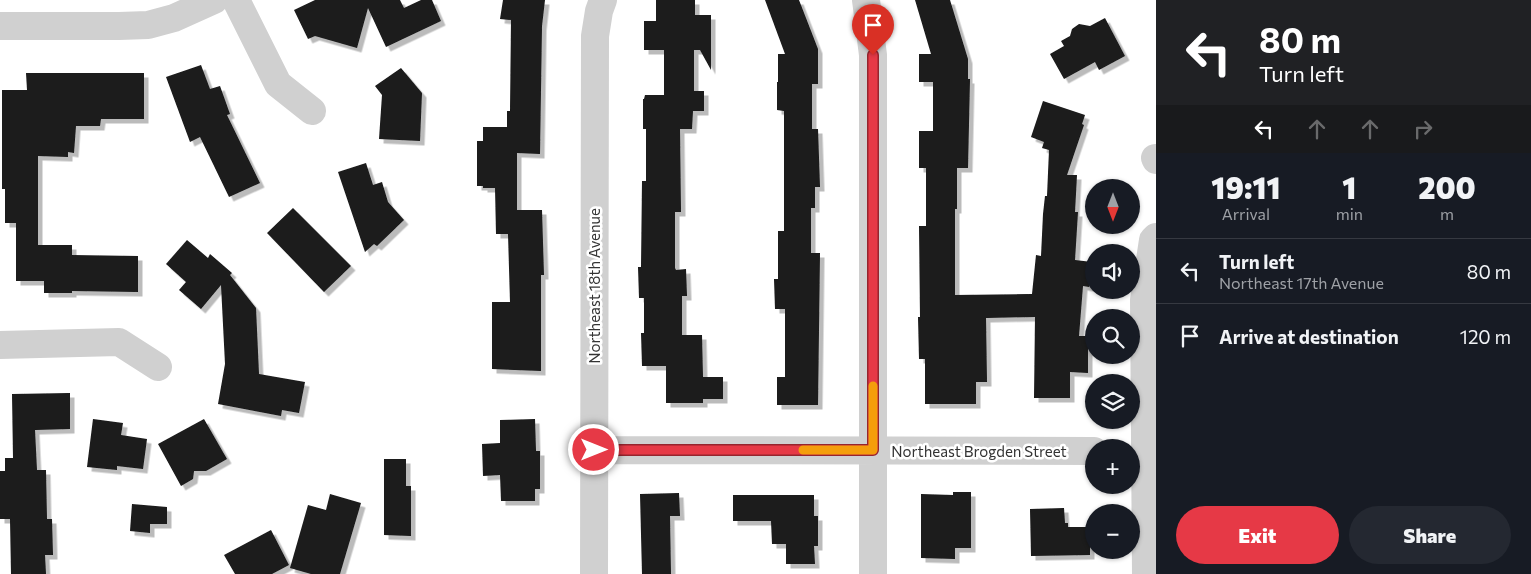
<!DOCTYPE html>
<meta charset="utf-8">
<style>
:root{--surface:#171b24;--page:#242831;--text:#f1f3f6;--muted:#9ea1a6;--line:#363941;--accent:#e63946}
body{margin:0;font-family:Commissioner,sans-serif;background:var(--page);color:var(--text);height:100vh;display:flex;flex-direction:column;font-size:19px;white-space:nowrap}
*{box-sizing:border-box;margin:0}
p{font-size:16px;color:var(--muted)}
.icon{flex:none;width:28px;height:28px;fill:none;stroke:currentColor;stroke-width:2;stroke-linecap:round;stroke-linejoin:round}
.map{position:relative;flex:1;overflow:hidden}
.panel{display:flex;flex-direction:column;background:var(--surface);width:375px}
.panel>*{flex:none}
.banner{background:#202124;color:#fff;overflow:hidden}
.needle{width:32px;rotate:180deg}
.controls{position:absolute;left:1085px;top:179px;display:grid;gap:10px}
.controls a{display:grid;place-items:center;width:55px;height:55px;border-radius:50%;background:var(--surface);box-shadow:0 1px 4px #0004;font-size:25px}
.pin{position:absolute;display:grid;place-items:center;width:42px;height:42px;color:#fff;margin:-51px -21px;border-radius:50% 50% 50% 0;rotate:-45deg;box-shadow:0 0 5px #0007}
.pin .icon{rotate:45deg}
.me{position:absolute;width:55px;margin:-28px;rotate:90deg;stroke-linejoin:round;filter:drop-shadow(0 0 4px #0008)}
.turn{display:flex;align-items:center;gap:18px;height:105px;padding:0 20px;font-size:22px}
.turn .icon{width:65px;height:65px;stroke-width:2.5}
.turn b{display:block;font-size:35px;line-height:42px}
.lanes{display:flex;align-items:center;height:48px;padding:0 20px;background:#0003;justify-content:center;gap:25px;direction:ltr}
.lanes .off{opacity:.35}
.eta{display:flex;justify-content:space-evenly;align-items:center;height:85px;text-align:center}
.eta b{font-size:30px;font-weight:800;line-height:35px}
.button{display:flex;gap:10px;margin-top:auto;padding:10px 20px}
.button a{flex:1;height:58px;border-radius:30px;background:var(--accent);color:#fff;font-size:20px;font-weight:800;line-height:58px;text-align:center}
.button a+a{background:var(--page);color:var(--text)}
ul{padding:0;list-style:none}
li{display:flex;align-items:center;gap:15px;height:65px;padding:0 20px;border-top:1px solid var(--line)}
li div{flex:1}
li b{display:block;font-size:19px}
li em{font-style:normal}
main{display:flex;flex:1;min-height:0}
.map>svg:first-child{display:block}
.building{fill:#1a1a1a;filter:url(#shadow)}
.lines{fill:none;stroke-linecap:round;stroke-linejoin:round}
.minor{stroke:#d0d0d0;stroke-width:28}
.route-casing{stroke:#96252e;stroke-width:12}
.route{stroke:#e63946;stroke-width:9}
.slow{stroke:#f59e0b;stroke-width:9}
.labels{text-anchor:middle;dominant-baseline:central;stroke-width:5;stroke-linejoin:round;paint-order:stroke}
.street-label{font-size:15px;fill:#333;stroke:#fff}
</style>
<main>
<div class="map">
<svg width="1156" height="574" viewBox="0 0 1156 574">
<defs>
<filter id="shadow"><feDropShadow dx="4.5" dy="4.5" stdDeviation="0" flood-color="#0004"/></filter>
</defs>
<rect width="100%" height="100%" fill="#fff"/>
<path class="building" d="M 315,0 L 400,0 L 404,8 L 421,0 L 432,0 L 441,21 L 386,47 L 368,8 L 357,48 L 315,36 L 308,39 L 294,10 Z
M 503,0 L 545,0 L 542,26 L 540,154 L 517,153 L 517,210 L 542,210 L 544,275 L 541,275 L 541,371 L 492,369 L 492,302 L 510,302 L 508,234 L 496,234 L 495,188 L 483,188 L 483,186 L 477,186 L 477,141 L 483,141 L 483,127 L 507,127 L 507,111 L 510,111 L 511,20 L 500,19 Z
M 656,0 L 695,0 L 695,15 L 711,15 L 711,70 L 700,50 L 694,50 L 694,91 L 704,91 L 704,111 L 693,111 L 692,129 L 680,129 L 681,212 L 675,212 L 675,268 L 676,270 L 686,269 L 687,296 L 682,296 L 682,335 L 702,335 L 703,377 L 723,377 L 723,399 L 703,399 L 703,403 L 666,403 L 666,366 L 642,366 L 641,333 L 644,333 L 644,298 L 639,298 L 638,267 L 641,267 L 642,181 L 646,181 L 646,129 L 643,129 L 643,99 L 644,99 L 645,95 L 664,95 L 664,50 L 644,50 L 644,21 L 656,21 Z
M 765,0 L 799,0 L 818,49 L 818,84 L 812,84 L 812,129 L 818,129 L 820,187 L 815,187 L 815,208 L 811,208 L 811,253 L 820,253 L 818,405 L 777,405 L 777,377 L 785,377 L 785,309 L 775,309 L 774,279 L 778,279 L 778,231 L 784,231 L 784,111 L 777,110 L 777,82 L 778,82 L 778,54 L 785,54 Z
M 915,0 L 950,0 L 968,59 L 968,79 L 970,79 L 968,168 L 957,168 L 957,209 L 955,209 L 955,295 L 1032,294 L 1036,255 L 1041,256 L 1043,214 L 1045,196 L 1047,196 L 1049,150 L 1042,148 L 1044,142 L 1031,137 L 1043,101 L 1085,115 L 1082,124 L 1084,125 L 1067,175 L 1077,175 L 1075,212 L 1078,212 L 1075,260 L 1092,262 L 1089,287 L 1083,286 L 1079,336 L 1088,336 L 1088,373 L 1070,372 L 1070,398 L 1034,398 L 1035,317 L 986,318 L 987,382 L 976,382 L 976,404 L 925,404 L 925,359 L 919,359 L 918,317 L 920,317 L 919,226 L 926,226 L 926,168 L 919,168 L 919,131 L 933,131 L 933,82 L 919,82 L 919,54 L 931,54 Z
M 1105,18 L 1125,56 L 1099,70 L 1095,62 L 1064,79 L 1050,54 L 1064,46 L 1061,41 L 1070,36 L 1072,29 L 1079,24 L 1090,26 Z
M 201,65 L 210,89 L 220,86 L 230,114 L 227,115 L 260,183 L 229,197 L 200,137 L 190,142 L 166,77 Z
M 401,68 L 422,93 L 420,141 L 379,139 L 382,95 L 375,86 Z
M 26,73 L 144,73 L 144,119 L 101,119 L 100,126 L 76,126 L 74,153 L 68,152 L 68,157 L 38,156 L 38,245 L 72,245 L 72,255 L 138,256 L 138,292 L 72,291 L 72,293 L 44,293 L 44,281 L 16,281 L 16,223 L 5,223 L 5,189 L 2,189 L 2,90 L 27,90 Z
M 366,163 L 373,185 L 382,182 L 388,202 L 404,220 L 377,246 L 374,244 L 365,252 L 338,172 Z
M 293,208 L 351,266 L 324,292 L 267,233 Z
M 187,240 L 208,258 L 210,254 L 232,273 L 230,275 L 256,308 L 259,374 L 305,382 L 299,413 L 282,410 L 281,416 L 218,404 L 225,364 L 221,285 L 201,309 L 179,290 L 186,282 L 166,264 Z
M 70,393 L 70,429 L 35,430 L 37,470 L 46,470 L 47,519 L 52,519 L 53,555 L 45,555 L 46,574 L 11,574 L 10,519 L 0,519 L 0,471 L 5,471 L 5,458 L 13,458 L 12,394 Z
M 93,419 L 123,423 L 121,435 L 147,439 L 143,469 L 117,466 L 117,470 L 87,467 Z
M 204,419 L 227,459 L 206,471 L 194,471 L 193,479 L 181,486 L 158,444 Z
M 535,419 L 536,451 L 540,451 L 540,489 L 535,489 L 535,501 L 501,501 L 500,475 L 483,476 L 482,444 L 500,443 L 500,420 Z
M 384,459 L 406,459 L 406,486 L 411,486 L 411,536 L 384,535 Z
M 953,492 L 971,492 L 971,548 L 955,548 L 955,559 L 921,558 L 921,494 L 953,495 Z
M 679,493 L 680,516 L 670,516 L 671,574 L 642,574 L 640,494 Z
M 330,494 L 361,503 L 340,574 L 311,574 L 290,568 L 308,505 L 326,510 Z
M 733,495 L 814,495 L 814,516 L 818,516 L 818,546 L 814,546 L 815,564 L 786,564 L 786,544 L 772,544 L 771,521 L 733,521 Z
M 132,504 L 167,507 L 167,524 L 150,524 L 150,533 L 130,531 Z
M 1064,508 L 1065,523 L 1068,523 L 1068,527 L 1090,527 L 1090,555 L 1031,556 L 1030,509 Z
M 271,530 L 289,565 L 272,574 L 235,574 L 224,555 Z"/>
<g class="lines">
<path class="minor" d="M 236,0 L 278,84 L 312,111
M 866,0 L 873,55 L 873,574
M 0,26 L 119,26 L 148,25 L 174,18 L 214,0
M 1155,158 L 1156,160
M 0,345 L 119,342 L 158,367
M 594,450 L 1094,451
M 594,574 L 595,36 L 599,11 L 603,0
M 1146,574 L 1144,300 L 1153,240 L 1156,237"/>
</g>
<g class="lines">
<defs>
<path id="route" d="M 594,450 L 873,450 L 873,55"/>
</defs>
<use href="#route" class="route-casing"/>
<use href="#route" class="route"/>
<path class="slow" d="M 803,450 L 873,450 L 873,386"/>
</g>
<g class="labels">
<g class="street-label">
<text transform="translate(594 286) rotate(-90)">Northeast 18th Avenue</text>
<text x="979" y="451">Northeast Brogden Street</text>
</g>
</g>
</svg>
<div class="controls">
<a><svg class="needle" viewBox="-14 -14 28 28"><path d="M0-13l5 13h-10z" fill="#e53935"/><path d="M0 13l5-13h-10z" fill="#9ea1a6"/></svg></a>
<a><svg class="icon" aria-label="sound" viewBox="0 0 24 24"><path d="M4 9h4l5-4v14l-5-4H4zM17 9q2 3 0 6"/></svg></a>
<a><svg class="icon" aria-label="search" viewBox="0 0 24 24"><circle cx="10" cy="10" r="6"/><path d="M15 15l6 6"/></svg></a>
<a><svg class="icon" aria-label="layers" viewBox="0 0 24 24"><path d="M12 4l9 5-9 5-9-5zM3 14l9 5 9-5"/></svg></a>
<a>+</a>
<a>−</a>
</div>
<div class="pin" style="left:873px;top:55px;background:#d93025"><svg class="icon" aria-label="arrive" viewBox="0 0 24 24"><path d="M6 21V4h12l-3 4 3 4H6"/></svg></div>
<svg class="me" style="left:594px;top:450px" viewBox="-20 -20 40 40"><circle r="17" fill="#e63946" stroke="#fff" stroke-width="3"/><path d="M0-11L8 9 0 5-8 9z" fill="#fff"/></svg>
</div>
<section class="panel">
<div class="banner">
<div class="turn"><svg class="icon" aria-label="left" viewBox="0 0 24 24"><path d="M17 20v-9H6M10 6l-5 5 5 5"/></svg><div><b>80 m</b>Turn left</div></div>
<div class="lanes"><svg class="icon" aria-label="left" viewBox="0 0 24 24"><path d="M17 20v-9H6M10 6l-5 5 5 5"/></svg><svg class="icon off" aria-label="ahead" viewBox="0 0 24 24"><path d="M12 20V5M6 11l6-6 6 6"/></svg><svg class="icon off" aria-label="ahead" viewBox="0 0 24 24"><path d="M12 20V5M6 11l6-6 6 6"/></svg><svg class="icon off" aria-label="right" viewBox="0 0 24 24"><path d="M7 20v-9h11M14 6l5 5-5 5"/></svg></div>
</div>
<div class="eta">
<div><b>19:11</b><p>Arrival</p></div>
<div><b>1</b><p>min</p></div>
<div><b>200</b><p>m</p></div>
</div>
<ul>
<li><svg class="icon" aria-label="left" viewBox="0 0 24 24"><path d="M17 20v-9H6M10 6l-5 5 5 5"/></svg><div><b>Turn left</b><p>Northeast 17th Avenue</p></div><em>80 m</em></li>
<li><svg class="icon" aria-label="arrive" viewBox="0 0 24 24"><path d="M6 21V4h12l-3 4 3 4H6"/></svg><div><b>Arrive at destination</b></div><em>120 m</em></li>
</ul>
<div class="button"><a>Exit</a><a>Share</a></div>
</section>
</main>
